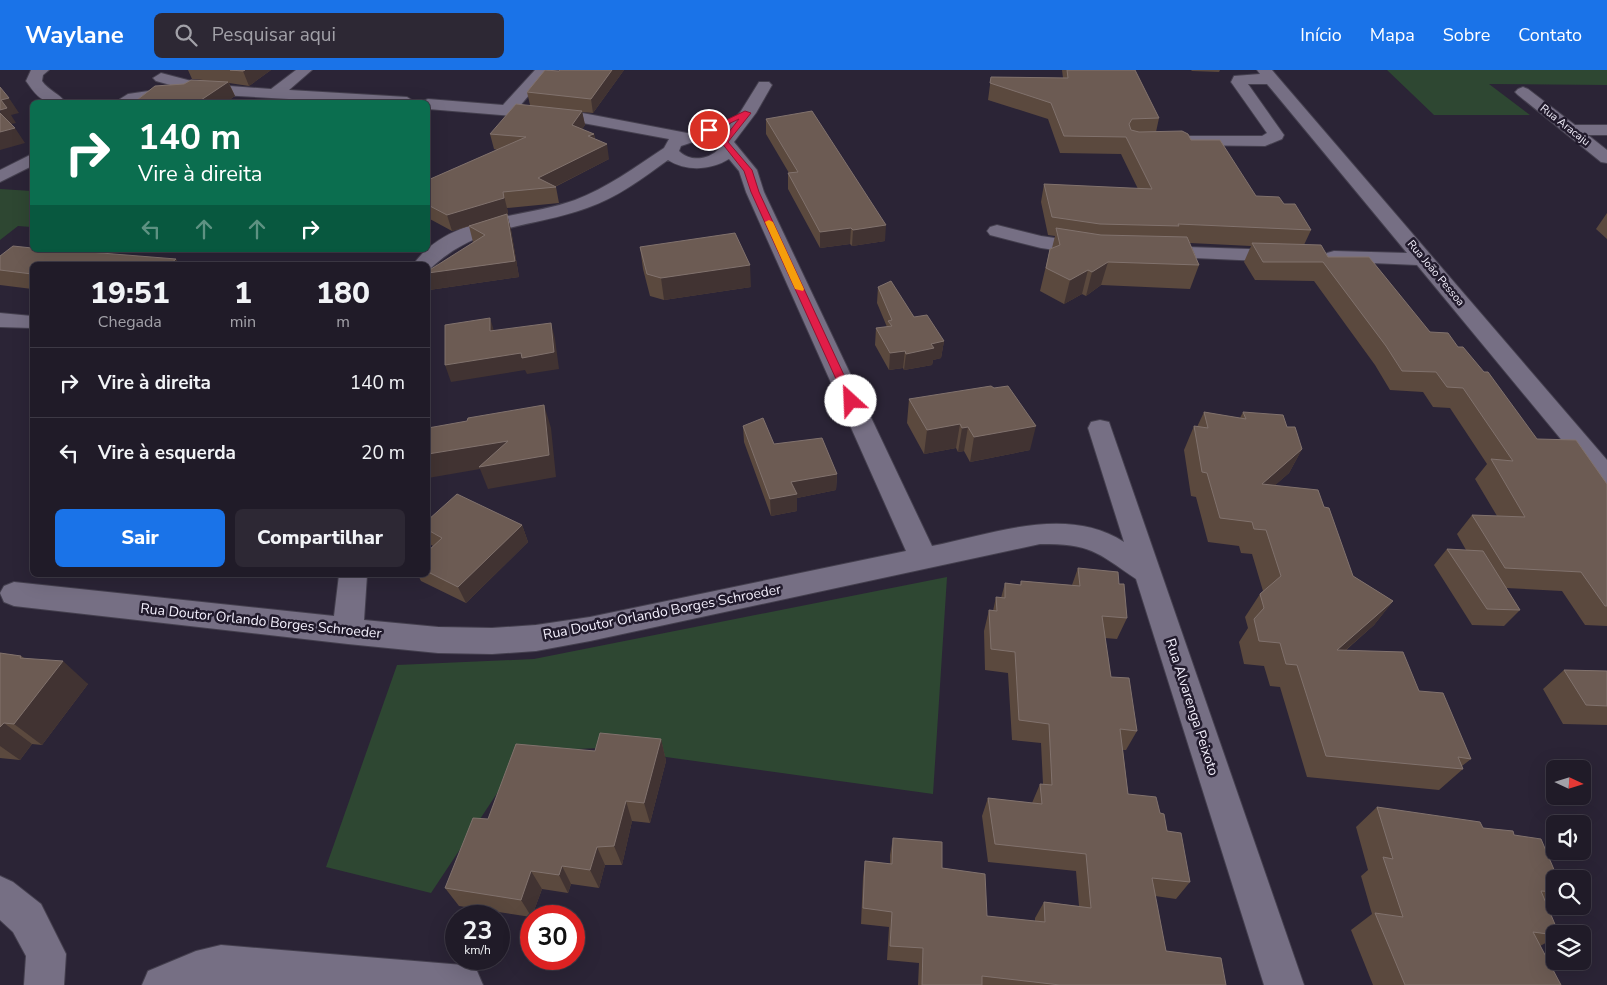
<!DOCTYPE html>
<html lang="pt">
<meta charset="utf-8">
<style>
:root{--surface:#201b28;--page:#2d2834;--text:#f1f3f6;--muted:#a2a1a8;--line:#3d3945;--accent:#1a73e8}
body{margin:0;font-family:"Nunito Sans",sans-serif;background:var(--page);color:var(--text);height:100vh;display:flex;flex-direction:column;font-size:19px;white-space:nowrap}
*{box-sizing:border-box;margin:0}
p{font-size:16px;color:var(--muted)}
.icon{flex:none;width:28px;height:28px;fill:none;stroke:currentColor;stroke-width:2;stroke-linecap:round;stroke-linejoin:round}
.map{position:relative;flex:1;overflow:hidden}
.drawer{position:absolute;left:30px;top:192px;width:400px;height:315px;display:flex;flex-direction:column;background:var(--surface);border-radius:8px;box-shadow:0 5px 20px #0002,0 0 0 1px var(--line)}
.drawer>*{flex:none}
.top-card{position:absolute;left:30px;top:30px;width:400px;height:152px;border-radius:8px;box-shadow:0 5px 20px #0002,0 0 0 1px var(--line);background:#0b6e4f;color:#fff;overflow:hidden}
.needle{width:32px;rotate:94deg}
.fabs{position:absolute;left:1546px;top:690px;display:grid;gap:10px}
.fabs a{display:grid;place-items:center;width:45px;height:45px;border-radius:8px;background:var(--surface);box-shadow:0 5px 20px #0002,0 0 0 1px var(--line);font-size:25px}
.speed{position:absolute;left:445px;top:835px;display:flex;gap:10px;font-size:25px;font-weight:700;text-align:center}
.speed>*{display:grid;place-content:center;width:65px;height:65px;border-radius:50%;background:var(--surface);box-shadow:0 5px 20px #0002,0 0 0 1px var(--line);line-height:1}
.speed small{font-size:12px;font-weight:400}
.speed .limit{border:8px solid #d22;background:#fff;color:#111}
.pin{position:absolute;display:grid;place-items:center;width:42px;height:42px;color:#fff;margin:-21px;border:2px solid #fff;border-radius:50%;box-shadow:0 1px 5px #0007}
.me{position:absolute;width:55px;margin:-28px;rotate:335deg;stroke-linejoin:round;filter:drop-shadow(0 0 4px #0008)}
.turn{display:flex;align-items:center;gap:18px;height:105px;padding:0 25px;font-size:22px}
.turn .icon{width:65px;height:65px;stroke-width:2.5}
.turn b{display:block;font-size:35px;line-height:42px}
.lanes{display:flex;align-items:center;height:48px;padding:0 25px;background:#0003;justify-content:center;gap:25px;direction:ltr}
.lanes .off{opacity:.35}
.eta{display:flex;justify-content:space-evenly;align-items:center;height:85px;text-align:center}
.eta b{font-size:30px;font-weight:800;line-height:35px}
.button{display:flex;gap:10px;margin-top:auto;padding:10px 25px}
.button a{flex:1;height:58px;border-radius:8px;background:var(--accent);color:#fff;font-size:20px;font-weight:800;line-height:58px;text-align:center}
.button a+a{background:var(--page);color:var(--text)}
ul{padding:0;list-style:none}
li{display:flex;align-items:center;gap:15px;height:70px;padding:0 25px;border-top:1px solid var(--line)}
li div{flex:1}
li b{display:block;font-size:19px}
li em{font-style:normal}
header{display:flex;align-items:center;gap:30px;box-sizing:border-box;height:70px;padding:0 25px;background:var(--accent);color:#fff}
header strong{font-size:24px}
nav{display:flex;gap:28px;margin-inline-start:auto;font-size:18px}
.search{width:350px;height:45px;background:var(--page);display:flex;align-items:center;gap:12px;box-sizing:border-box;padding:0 18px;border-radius:8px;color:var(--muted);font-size:19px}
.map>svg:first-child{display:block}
.green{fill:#2e4732}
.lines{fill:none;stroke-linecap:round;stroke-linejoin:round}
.minor-casing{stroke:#443f4e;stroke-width:2}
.minor{fill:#766f84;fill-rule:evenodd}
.wall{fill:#5b493e}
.shaded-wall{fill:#413332}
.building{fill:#6c5b53;stroke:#81726d}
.route{fill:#e11d48;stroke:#92132f}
.slow{fill:#f59e0b}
.labels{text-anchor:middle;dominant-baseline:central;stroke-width:5;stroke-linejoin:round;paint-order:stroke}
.far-street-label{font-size:11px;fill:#f3effc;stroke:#211a2c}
.street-label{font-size:14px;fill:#f3effc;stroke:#211a2c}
</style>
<header>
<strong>Waylane</strong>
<div class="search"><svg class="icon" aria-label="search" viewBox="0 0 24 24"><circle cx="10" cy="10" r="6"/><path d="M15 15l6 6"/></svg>Pesquisar aqui</div>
<nav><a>Início</a><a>Mapa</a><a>Sobre</a><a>Contato</a></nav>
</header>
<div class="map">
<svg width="1607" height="915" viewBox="0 0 1607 915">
<rect width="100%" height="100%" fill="#2b2436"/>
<path class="green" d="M 1387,0 L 1607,0 L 1607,15 L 1489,14 L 1530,45 L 1434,45 Z
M 0,119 L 32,121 L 32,157 L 18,156 L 0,170 Z
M 947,507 L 933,724 L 601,678 L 525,681 L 431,823 L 326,797 L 397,595 L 534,589 Z"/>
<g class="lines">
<defs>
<path id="minor" d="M 31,0 L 49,0 L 43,5 L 42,11 C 48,20 60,24 65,32 C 42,32 39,30 26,11 Z
M 296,0 L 312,0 L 289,20 L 407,27 L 415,32 L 341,32 L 203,24 L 156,11 L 153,8 L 161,3 L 203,14 L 271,19 Z
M 535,0 L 550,0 L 519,37 L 572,41 L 687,63 L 704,61 L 722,64 L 741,41 L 759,12 L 769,12 L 772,15 L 756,43 L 734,72 L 757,100 L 764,122 L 932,476 C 992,464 1067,435 1124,472 L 1088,358 L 1091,352 L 1100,350 L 1109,352 L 1304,915 L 1264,915 L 1136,509 C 1095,481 1091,474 1040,474 L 590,571 L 536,581 L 492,584 L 438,583 L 348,574 L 14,536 L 4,532 L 0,523 L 4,516 L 14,512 L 334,546 L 339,505 L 367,505 L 364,550 L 438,557 L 492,558 L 536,555 L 590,547 L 906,481 L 746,122 L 739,101 L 729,89 C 711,100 687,102 668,90 C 643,108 617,128 587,138 C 529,159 478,153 430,199 L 428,200 L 428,195 L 413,195 C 448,144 523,149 575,130 C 607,118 635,97 664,78 L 669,69 L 572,51 L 428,39 L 428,32 L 421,32 L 428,29 L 503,35 ZM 696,71 L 713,73 L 719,79 C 708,90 690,92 679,81 L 681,76 Z
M 1257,0 L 1272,0 L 1277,6 L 1607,390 L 1607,416 L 1598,414 L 1417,195 L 1327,191 L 1324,187 L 1327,183 L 1334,181 L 1407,183 L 1267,14 L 1248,14 L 1284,65 L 1282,69 L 1265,76 L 1177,75 L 1175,71 L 1177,67 L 1183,66 L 1262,66 L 1267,63 L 1231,12 L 1234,6 L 1260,4 Z
M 176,17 L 181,19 L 184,22 L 181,25 L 123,32 L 120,29 L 128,24 Z
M 1523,17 L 1528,19 L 1575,55 L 1607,55 L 1607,65 L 1588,65 L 1607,80 L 1607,93 L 1601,92 L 1518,25 L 1515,22 L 1518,19 Z
M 32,84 L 32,96 L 0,112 L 0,100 Z
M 997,155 L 1041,166 L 1089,173 L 1096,175 L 1099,179 L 1096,183 L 1089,185 L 1041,178 L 990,165 L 987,161 L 990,157 Z
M 1157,176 L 1283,180 L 1290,182 L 1293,186 L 1290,190 L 1283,192 L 1150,186 L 1147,182 L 1150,178 Z
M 0,243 L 32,246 L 32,258 L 0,257 Z
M 0,806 L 13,812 L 41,834 L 66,884 L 64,915 L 24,915 L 26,886 L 13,862 L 0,850 Z
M 221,875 L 463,895 L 477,901 L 483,915 L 142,915 L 148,901 L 196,881 Z"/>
</defs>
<use href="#minor" class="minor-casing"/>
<use href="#minor" class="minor"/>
</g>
<path class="wall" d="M 188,0 L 271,0 L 249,16 L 229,13 L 235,26 L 226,32 L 138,32 L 137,30 L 184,14 L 203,10 L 192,9 Z
M 560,0 L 624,0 L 593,43 L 582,42 L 585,55 L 582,59 L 594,64 L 595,69 L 609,89 L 555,117 L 556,117 L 559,133 L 507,138 L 508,144 L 507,144 L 511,160 L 519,207 L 429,220 L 473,172 L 469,156 L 477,154 L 452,161 L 428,148 L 428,110 L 497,80 L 494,79 L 490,64 L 530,35 L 527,22 Z
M 1062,0 L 1135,0 L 1159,48 L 1156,62 L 1191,70 L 1256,126 L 1284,134 L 1311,160 L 1304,175 L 1328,187 L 1430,262 L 1458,277 L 1537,369 L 1607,414 L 1607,556 L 1585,555 L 1562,521 L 1506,518 L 1520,540 L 1504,556 L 1472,555 L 1434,495 L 1447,479 L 1466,480 L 1457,464 L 1472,445 L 1497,446 L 1475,409 L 1487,394 L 1450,338 L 1433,337 L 1423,322 L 1390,320 L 1375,295 L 1314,211 L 1255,210 L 1244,192 L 1251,176 L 1190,173 L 1199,195 L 1190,219 L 1101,215 L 1086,226 L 1082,224 L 1064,234 L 1040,221 L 1050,179 L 1052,178 L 1055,166 L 1048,165 L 1041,132 L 1044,114 L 1138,119 L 1121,84 L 1060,83 L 1048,49 L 988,30 L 991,7 L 1063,8 Z
M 1191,0 L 1220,0 L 1219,2 L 1192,1 Z
M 766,49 L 885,171 L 852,176 L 850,174 L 820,178 L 788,119 L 788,103 L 789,103 L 766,64 Z
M 1607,143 L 1607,169 L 1596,159 Z
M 640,177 L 751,217 L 664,230 L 650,226 L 643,199 Z
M 0,186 L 176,189 L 179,195 L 32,195 L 32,219 L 0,215 Z
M 878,217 L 944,271 L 941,288 L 933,290 L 932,295 L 904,300 L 903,298 L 889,300 L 875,275 L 876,258 L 887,257 L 877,233 Z
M 909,329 L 1030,380 L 970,392 L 964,381 L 958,382 L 956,378 L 924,384 L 907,353 Z
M 1204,342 L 1240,348 L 1243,342 L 1287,357 L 1302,379 L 1289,403 L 1275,415 L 1324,437 L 1353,506 L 1393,531 L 1374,555 L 1345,581 L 1419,621 L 1471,689 L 1462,696 L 1463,699 L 1439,720 L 1307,707 L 1280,617 L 1270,616 L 1264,596 L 1244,594 L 1239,572 L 1248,558 L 1245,547 L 1260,524 L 1263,521 L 1252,484 L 1241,483 L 1239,476 L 1208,472 L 1196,427 L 1191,426 L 1184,380 L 1194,356 L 1197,357 Z
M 743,356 L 774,374 L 837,404 L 836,420 L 797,428 L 797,441 L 771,446 L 744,372 Z
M 428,450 L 522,455 L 528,472 L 466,533 L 421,511 L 418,505 L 428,505 L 428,481 L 433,476 L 428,473 Z
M 1078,498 L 1119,514 L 1127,548 L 1117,569 L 1105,568 L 1111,607 L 1137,661 L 1126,680 L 1123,680 L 1128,724 L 1160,743 L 1190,812 L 1176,829 L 1155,826 L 1166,881 L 1226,915 L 918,915 L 919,893 L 887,890 L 889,857 L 861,854 L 863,807 L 865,791 L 890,794 L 890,785 L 893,768 L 942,798 L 987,846 L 1035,851 L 1035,848 L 1044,832 L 1079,836 L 1076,801 L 988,792 L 982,746 L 988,728 L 1032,733 L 1040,714 L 1043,714 L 1041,673 L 1012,670 L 1008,603 L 985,600 L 984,561 L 989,540 L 993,541 L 996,527 L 1001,528 L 1005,513 L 1020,515 L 1021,511 L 1072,515 Z
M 0,583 L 21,586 L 24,588 L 88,614 L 42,675 L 32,674 L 20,690 L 0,688 Z
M 1564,600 L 1607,601 L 1607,655 L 1563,654 L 1543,619 Z
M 661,669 L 666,691 L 650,753 L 632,751 L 622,795 L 605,795 L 599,818 L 571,814 L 568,823 L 542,819 L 532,846 L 531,846 L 531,847 L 459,836 L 445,818 L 488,749 L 595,681 Z
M 1377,737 L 1483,758 L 1514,765 L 1555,809 L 1555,829 L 1546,834 L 1555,864 L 1555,868 L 1540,876 L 1561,915 L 1373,915 L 1351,860 L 1372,844 L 1361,806 L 1368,800 L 1356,757 Z"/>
<path class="shaded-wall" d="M 245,0 L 271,0 L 249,16 L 243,1 Z
M 612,0 L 624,0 L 593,43 L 591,29 Z
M 228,12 L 235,26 L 226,32 L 198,32 Z
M 9,28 L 19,43 L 11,45 L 16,53 L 7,55 L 0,45 L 1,30 Z
M 582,41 L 585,55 L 575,70 L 572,55 Z
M 15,58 L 25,73 L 0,80 L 0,62 Z
M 594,64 L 596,79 L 588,66 Z
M 607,74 L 609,89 L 554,117 L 538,108 Z
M 503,122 L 507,138 L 508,144 L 507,144 L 511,160 L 519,207 L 429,220 L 428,216 L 428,203 L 515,191 L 507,144 L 452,161 L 447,145 Z
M 886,155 L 885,171 L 852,176 L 853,160 Z
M 851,158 L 850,174 L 820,178 L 820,162 Z
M 176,189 L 179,195 L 169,195 Z
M 1108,192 L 1101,215 L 1086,226 L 1092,202 Z
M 750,195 L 751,217 L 664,230 L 661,208 Z
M 1088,200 L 1082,224 L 1064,234 L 1070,210 Z
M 490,248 L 495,264 L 490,261 Z
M 551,253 L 555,269 L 559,299 L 527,304 L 525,300 L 451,312 L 445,295 Z
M 944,271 L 941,288 L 933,290 L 932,295 L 904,300 L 906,284 L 931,274 Z
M 905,281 L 903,298 L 889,300 L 890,283 Z
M 544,335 L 551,358 L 556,407 L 488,419 L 480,399 L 428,408 L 428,384 Z
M 960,354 L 956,378 L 924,384 L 927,360 Z
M 1036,356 L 1030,380 L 970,392 L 974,367 Z
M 968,357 L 964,381 L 958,382 L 962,358 Z
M 1302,379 L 1289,403 L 1249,438 L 1262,414 Z
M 837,404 L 836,420 L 797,428 L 797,441 L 771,446 L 770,429 L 791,412 Z
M 522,455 L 528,472 L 466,533 L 458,517 Z
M 1393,531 L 1374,555 L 1319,603 L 1337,580 Z
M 63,591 L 88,614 L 42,675 L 14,654 Z
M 4,653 L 32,674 L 20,690 L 0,676 L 0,657 Z
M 661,669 L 666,691 L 650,753 L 644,733 Z
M 626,731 L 632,751 L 622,795 L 614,776 Z
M 597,777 L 605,795 L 599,818 L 590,800 Z
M 562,796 L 571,814 L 568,823 L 559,805 Z
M 531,801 L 542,819 L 532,846 L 531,846 L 521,830 Z"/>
<path class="building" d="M 230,0 L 245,0 L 243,1 Z
M 545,0 L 559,1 L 560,0 L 612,0 L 591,29 L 527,22 Z
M 1067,0 L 1135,0 L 1159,48 L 1132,49 L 1129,54 L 1131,60 L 1139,62 L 1182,61 L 1188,64 L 1191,70 L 1220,70 L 1256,126 L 1279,127 L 1284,134 L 1295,134 L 1311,160 L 1178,154 L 1179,156 L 1100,154 L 1052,147 L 1044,114 L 1152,119 L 1126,67 L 1064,66 L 1051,33 L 990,13 L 991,7 L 1068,8 Z
M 191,10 L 228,12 L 198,32 L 171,32 L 137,30 L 155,16 L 184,14 Z
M 0,17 L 9,28 L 1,30 L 7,38 L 0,40 Z
M 516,34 L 582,41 L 572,55 L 594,64 L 588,66 L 607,74 L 538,108 L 556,117 L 503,122 L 504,128 L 447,145 L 428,135 L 428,110 L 526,67 L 490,64 Z
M 812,41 L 886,155 L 853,160 L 851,158 L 820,162 L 788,103 L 798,102 L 766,49 Z
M 0,43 L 15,58 L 0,62 Z
M 507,144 L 515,191 L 428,203 L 428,201 L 485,165 L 469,156 Z
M 1056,158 L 1101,165 L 1187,167 L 1199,195 L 1108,192 L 1092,202 L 1088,200 L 1070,210 L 1046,198 L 1050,179 L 1060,175 Z
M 735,163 L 750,195 L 661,208 L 647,204 L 640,177 Z
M 1252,173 L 1321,175 L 1328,187 L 1369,187 L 1430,262 L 1448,263 L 1458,277 L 1463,277 L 1484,302 L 1488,302 L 1537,369 L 1576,370 L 1607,414 L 1607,536 L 1605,536 L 1581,502 L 1505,498 L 1472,445 L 1525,447 L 1491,389 L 1513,391 L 1463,318 L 1447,317 L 1436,302 L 1402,301 L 1386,276 L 1323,192 L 1263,192 Z
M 13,176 L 32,178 L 32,180 L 64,180 L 176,189 L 169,195 L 32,195 L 32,204 L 0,200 L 0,186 Z
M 891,211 L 914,247 L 927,245 L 944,271 L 931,274 L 934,278 L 906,284 L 905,281 L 890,283 L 876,258 L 892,256 L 888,251 L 892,250 L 878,217 Z
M 490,248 L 490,261 L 551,253 L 554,282 L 522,288 L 521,283 L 445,295 L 445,255 Z
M 991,316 L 994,318 L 1008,316 L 1036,356 L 974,367 L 968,357 L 962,358 L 960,354 L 927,360 L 909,329 Z
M 544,335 L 549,385 L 479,397 L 508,371 L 428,384 L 428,358 L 467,351 L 468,348 Z
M 1204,342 L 1246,349 L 1243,342 L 1283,345 L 1287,357 L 1295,357 L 1302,379 L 1262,414 L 1318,420 L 1324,437 L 1329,438 L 1353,506 L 1393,531 L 1337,580 L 1403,582 L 1419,621 L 1443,623 L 1471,689 L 1458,687 L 1463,699 L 1326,686 L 1297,595 L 1286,594 L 1280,573 L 1259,571 L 1254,549 L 1264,538 L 1260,524 L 1281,506 L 1266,460 L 1254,459 L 1252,452 L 1220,448 L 1207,403 L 1202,402 L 1194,356 L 1208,358 Z
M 763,348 L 774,374 L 822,368 L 837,404 L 791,412 L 797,424 L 770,429 L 743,356 Z
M 457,424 L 522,455 L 458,517 L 428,502 L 428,481 L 442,468 L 428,460 L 428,450 Z
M 1447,479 L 1483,481 L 1520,540 L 1487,539 Z
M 1078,498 L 1118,502 L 1119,514 L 1124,514 L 1127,548 L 1102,546 L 1111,607 L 1129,608 L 1137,661 L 1120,659 L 1128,724 L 1156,727 L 1160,743 L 1164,744 L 1167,761 L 1181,763 L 1190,812 L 1152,808 L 1166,881 L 1221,888 L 1226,915 L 1060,915 L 982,906 L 982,915 L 922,915 L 923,878 L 890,876 L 892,842 L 863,838 L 865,791 L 892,794 L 893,768 L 942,772 L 942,798 L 985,804 L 987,846 L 1045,852 L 1044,832 L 1091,838 L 1086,784 L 995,774 L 988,728 L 1042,734 L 1040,714 L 1052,715 L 1049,654 L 1019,650 L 1015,582 L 991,579 L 989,540 L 997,541 L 996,527 L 1005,528 L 1005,513 L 1021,515 L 1021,511 L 1080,516 Z
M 0,583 L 21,586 L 20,588 L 63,591 L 14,654 L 4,653 L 0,657 Z
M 1564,600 L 1607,601 L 1607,636 L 1586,635 Z
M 600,663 L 661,669 L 644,733 L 626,731 L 614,776 L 597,777 L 590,800 L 562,796 L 559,805 L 531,801 L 521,830 L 445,818 L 473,748 L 488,749 L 516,674 L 595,681 Z
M 1377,737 L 1480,752 L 1483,758 L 1513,761 L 1514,765 L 1541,769 L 1558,809 L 1555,809 L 1555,822 L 1541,821 L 1559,864 L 1555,864 L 1555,865 L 1533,862 L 1561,915 L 1405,915 L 1375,843 L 1403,847 L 1383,787 L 1393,789 Z"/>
<path class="route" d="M 745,41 L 751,43 L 728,72 L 752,100 L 759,122 L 856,331 L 855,333 L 848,333 L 846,331 L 751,122 L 744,101 L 721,72 L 739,49 L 711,62 L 705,60 Z"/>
<path class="slow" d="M 769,150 L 773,152 L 804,219 L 803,221 L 795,219 L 765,152 Z"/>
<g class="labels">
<g class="far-street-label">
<text transform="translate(1565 55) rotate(38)">Rua Aracaju</text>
<text transform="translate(1436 203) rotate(50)">Rua João Pessoa</text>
</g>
<g class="street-label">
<text transform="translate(662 542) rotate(-11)">Rua Doutor Orlando Borges Schroeder</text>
<text transform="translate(261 551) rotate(6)">Rua Doutor Orlando Borges Schroeder</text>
<text transform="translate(1192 637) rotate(72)">Rua Alvarenga Peixoto</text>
</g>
</g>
</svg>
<div class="fabs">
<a><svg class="needle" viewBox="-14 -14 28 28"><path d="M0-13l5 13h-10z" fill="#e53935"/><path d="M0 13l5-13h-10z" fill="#a2a1a8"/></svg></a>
<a><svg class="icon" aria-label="sound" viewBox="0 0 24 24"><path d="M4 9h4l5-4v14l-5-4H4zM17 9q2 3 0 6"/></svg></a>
<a><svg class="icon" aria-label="search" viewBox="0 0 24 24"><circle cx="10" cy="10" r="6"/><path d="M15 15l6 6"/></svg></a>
<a><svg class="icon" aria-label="layers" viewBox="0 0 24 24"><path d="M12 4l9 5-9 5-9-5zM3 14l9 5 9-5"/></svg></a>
</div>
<div class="speed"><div>23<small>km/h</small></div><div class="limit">30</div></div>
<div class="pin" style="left:709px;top:60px;background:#d93025"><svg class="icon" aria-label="arrive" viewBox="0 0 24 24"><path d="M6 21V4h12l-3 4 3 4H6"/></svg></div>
<svg class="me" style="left:851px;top:331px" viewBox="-20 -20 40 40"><circle r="19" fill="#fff"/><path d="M0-13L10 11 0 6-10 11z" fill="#e11d48"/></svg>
<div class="top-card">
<div class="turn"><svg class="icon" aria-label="right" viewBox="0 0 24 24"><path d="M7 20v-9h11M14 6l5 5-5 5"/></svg><div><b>140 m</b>Vire à direita</div></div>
<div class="lanes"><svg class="icon off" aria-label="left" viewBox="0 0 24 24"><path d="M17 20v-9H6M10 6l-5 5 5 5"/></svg><svg class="icon off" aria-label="ahead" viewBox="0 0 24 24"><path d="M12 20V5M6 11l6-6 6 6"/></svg><svg class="icon off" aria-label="ahead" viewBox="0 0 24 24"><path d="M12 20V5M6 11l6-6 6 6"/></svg><svg class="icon" aria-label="right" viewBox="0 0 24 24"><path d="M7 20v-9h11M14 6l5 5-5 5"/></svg></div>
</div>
<section class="drawer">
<div class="eta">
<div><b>19:51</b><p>Chegada</p></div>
<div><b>1</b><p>min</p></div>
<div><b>180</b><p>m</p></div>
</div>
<ul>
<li><svg class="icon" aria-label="right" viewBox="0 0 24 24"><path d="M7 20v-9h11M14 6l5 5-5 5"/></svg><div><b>Vire à direita</b></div><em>140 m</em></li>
<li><svg class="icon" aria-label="left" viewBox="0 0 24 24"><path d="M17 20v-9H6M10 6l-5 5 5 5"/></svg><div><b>Vire à esquerda</b></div><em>20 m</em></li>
</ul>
<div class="button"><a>Sair</a><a>Compartilhar</a></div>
</section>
</div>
